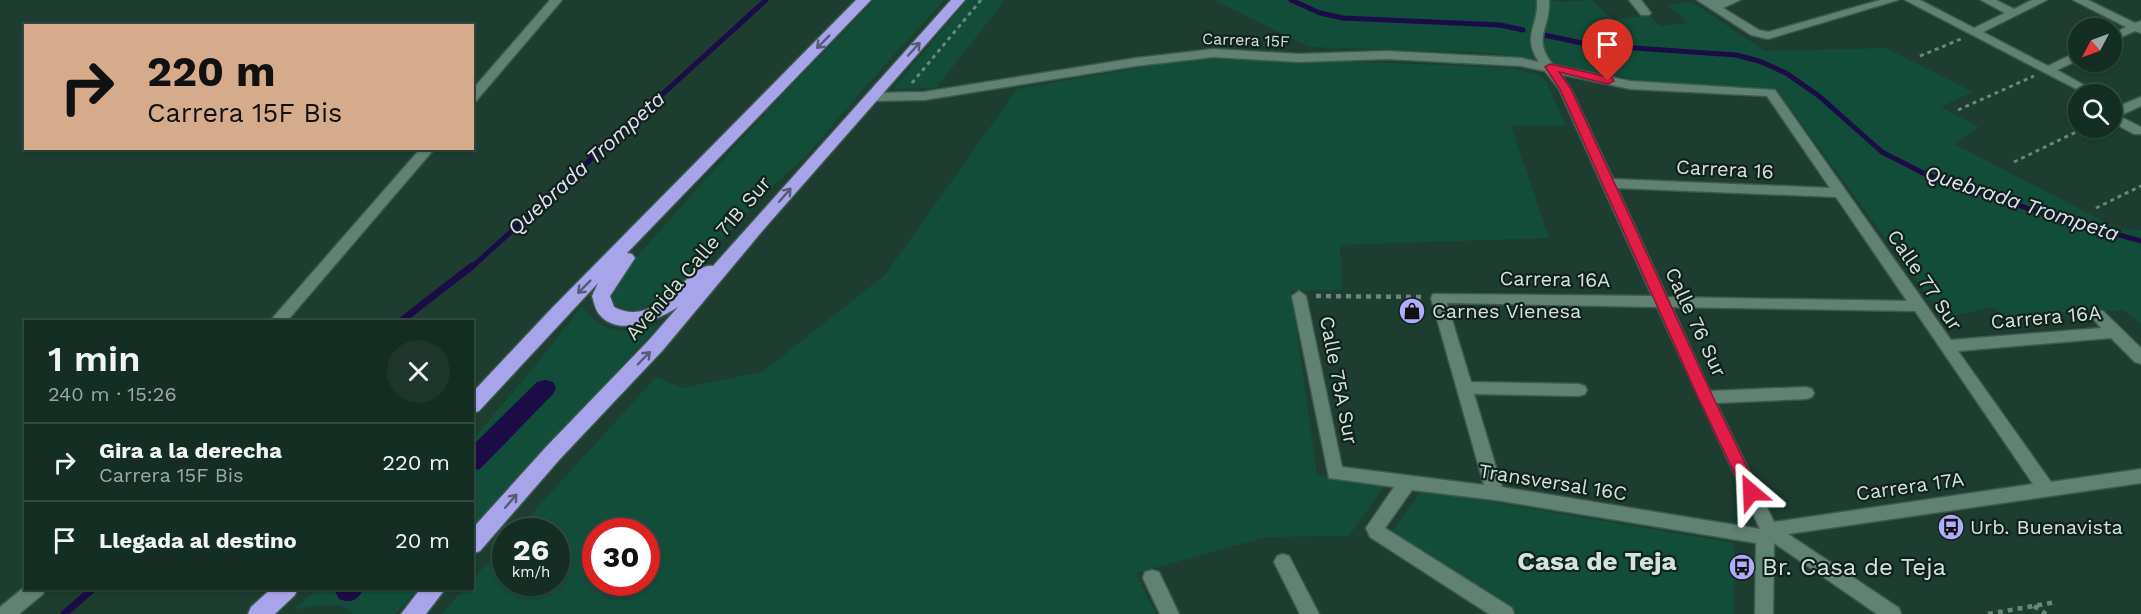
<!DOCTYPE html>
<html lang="es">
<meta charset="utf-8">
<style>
:root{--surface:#152e24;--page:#1e362c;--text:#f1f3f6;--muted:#9da8a6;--line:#344a41}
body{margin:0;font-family:"Work Sans",sans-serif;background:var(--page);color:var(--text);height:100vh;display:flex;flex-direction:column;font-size:22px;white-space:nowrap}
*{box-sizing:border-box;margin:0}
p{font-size:20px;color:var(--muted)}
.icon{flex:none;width:33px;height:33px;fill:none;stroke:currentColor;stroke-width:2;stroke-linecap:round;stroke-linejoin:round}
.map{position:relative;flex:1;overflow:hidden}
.panel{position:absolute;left:24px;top:320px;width:450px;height:270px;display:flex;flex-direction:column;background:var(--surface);border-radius:0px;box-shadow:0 2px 4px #0004,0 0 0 2px var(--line)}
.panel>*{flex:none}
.top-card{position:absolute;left:24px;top:24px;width:450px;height:126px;border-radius:0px;box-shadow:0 2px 4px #0004,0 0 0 2px var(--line);background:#d6ab8b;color:#111;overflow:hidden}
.needle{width:39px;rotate:229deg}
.fabs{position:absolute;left:2068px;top:18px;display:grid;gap:12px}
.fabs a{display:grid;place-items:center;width:54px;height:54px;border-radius:50%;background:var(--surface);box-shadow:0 2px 4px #0004,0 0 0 2px var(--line);font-size:30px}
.speed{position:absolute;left:492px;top:518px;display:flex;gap:12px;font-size:30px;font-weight:700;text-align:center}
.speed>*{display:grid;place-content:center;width:78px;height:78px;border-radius:50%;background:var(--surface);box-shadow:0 2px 4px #0004,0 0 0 2px var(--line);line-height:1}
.speed small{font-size:15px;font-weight:400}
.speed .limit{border:9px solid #d22;background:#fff;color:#111}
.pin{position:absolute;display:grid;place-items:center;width:51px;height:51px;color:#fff;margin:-62px -26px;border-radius:50% 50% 50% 0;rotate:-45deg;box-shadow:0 0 6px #0007}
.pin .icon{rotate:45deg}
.me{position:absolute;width:66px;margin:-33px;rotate:334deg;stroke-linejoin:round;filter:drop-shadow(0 0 4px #0008)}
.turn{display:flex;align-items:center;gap:21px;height:126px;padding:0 24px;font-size:27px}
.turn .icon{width:78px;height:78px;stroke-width:2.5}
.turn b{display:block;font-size:42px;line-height:51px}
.round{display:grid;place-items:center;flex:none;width:63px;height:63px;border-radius:32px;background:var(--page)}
.headline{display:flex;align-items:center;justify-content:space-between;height:102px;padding:0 24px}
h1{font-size:36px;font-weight:600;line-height:45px}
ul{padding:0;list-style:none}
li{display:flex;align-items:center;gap:18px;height:78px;padding:0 24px;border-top:2px solid var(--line)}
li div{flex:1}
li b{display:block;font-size:22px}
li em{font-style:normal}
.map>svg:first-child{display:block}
.green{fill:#124d39;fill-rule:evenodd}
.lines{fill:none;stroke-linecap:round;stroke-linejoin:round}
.stream-far1{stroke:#1b0c47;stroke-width:5}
.stream{stroke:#1b0c47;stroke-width:7}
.canal{fill:#1b0c47;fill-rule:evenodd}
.minor-casing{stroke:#3c594e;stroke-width:3}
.highway-casing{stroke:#3c594e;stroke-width:3}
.path-far1{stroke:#6c867b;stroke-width:3;stroke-dasharray:4 4;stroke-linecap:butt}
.path{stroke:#6c867b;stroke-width:4.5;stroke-dasharray:5 5;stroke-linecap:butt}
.minor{fill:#608273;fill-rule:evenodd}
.highway{fill:#a8a4e9;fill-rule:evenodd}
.oneway{stroke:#565c78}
.route{fill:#e11d48;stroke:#92132f;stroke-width:1.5}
.labels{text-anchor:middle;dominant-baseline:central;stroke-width:4.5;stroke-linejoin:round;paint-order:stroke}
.far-street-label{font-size:16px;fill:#d1e3da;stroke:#12211b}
.street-label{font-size:20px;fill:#d1e3da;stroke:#12211b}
.poi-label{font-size:20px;fill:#d1e3da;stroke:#12211b;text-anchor:start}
.water-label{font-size:21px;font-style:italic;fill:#e1e1f4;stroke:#12211b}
.near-poi-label{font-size:24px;fill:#d1e3da;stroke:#12211b;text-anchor:start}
.near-neighbourhood-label{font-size:26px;font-weight:bold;fill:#d1e3da;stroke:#12211b}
</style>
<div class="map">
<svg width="2141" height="614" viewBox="0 0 2141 614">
<rect width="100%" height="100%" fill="#1c3d30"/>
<path class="green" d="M 875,0 L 944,0 L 866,86 L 807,155 L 770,189 L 671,293 L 640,310 L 626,309 L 615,305 C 610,292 614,286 620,275 L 767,111 Z
M 967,0 L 1005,0 L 936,88 L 893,89 Z
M 1214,0 L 1549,0 L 1566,2 L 1592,0 L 1612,19 L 1650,16 L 1660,26 L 1688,23 L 1668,5 L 1692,2 L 1765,51 L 1886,48 L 1973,92 L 1941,107 L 1979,127 L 1954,144 L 2119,229 L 2141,230 L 2141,324 L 2124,310 L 2004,317 L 1994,307 L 1944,318 L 1779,93 L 1640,80 L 1493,53 L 1309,47 Z
M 1236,57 L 1512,68 L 1541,76 L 1546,81 L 1566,126 L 1511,126 L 1549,238 L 1340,245 L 1342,290 L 1291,291 L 1317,474 L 1385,485 L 1349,536 L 1267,537 L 1136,573 L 1156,614 L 442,614 L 465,588 L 472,588 L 473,579 L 505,543 L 506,582 L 556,582 L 556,531 L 516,531 L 656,377 L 682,388 L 762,372 L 885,275 L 1017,89 L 1196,58 ZM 596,531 L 646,531 L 646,582 L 596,582 Z
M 582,306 C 605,337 626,335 660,324 L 473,530 L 473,439 L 534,367 Z
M 1422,490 L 1734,543 L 1734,614 L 1516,614 L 1390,534 Z
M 318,588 L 419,588 L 395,614 L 353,614 L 341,605 L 322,605 L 293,610 Z"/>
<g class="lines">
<path class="stream-far1" d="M 1291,0 L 1320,13 L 1343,18 L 1500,25 L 1523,30
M 1544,35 L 1591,45 L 1736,55 L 1759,61 L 1786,73 L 1819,96 L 1882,152 L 1925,174 L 2042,213 L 2141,241
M 471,268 L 766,0"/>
<path class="stream" d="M 401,321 L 472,266
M 64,614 L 94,588"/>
<path class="canal" d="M 545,380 L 553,382 L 556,388 L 553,394 L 480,469 L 472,471 L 472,446 L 537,382 Z
M 336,588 L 364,588 C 358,600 352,604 339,599 L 335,591 Z"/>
<defs>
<path id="minor" d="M 550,0 L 562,0 L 476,101 L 472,102 L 472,90 Z
M 1537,0 L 1549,0 C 1551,29 1531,37 1553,65 L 1630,81 L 1775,90 L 1951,340 L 2101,328 L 2090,315 L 2093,311 L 2103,311 L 2141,348 L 2141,364 L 2135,362 L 2111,338 L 1958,351 L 2051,482 L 2141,469 L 2141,483 L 1788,534 L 1899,608 L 1901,614 L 1877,614 L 1774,543 L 1773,614 L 1755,614 L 1756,543 L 1495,500 L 1412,490 L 1385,528 L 1512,608 L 1514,614 L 1489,614 L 1370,537 L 1366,528 L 1394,487 L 1329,478 L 1292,296 L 1299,291 L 1306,296 L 1342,467 L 1484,485 L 1431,298 L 1433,294 L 1652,296 L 1559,89 L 1545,71 L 1521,66 L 1387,59 L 1299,62 L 1214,57 L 1136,66 L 924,100 L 872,101 L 866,97 L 872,93 L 924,92 L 1136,58 L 1214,49 L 1299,54 L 1387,51 L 1521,58 L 1539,62 C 1521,35 1539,27 1537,0 ZM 1560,74 L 1630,89 L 1767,96 L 1830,188 L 1613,179 L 1571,89 ZM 1617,188 L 1836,197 L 1907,301 L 1667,297 ZM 1447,303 L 1657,307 L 1760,529 L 1502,487 L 1474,394 L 1579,396 L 1585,394 L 1587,390 L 1585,386 L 1579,384 L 1471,382 ZM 1672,307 L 1915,311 L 2033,484 L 1774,522 L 1716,403 L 1806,399 L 1812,397 L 1814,393 L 1812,389 L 1806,387 L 1710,391 Z
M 1629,0 L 1641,0 L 1651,13 L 1649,15 L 1641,15 Z
M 1697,0 C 1712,0 1724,0 1740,0 L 1723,8 L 1759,30 L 1768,32 L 1880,0 L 1898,0 L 1768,39 L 1751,35 Z
M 1905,0 L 1920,0 L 1974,28 L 2005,13 L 1981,0 L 1996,0 L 2014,9 L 2032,0 L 2047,0 L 1983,32 L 2048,66 L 2079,51 L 2079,60 L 2057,70 L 2100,94 L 2086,94 Z
M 2073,0 L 2088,0 L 2135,23 L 2141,21 L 2141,33 L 2135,31 L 2112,41 L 2112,34 L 2126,27 Z
M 2141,97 L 2141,106 L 2119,116 L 2141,127 L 2141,134 L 2134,134 L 2112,122 L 2112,109 Z
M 421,148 L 435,148 L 287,321 L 270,321 Z
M 1283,554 L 1289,556 L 1319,614 L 1300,614 L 1274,562 L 1277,556 Z
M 1152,570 L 1159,572 L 1179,614 L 1160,614 L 1143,578 L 1145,572 Z
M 26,586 L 26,588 L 45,588 L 43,594 L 19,614 L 0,614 L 0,607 Z"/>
<path id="highway" d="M 856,0 L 871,0 L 627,253 L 632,254 L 635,258 L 610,296 L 614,307 C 659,331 688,261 713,266 L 951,0 L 965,0 L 764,229 L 663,350 L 560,459 L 480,551 L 472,554 L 472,529 L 546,447 L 649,340 L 678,307 C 658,320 618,338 599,314 C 595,309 594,302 592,296 L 598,283 L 479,411 L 472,413 L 472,393 L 551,309 Z
M 272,588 L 298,588 L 295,595 L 275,614 L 248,614 L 251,607 Z
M 421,588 L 446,588 L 426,614 L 401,614 Z"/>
</defs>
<use href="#minor" class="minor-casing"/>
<use href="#highway" class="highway-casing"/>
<path class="path-far1" d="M 1920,56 L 1961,39
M 912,83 L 981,0
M 1958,110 L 2034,76
M 2014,162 L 2084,128
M 2096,208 L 2141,186"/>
<path class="path" d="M 1316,296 L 1422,297
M 2034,606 L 2046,614
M 1988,614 L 2056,602"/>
<use href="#minor" class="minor"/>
<use href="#highway" class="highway"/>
</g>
<defs><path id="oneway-shaft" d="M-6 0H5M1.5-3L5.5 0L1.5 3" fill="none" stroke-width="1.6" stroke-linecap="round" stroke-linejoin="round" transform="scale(1.5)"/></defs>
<g class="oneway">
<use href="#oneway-shaft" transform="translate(823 42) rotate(135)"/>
<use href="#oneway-shaft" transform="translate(914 49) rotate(-48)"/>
<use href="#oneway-shaft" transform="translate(785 195) rotate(-49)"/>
<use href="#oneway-shaft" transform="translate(584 287) rotate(135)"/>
<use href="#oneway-shaft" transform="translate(644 358) rotate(-46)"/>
<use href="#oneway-shaft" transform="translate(511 501) rotate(-49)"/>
</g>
<path class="route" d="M 1550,64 L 1612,78 L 1614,81 L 1608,84 L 1559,72 L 1571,89 L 1713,397 L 1759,492 L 1757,497 L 1751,499 L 1746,497 L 1698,397 L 1560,89 L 1545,67 Z"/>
<defs>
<symbol id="shop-disc" viewBox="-11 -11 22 22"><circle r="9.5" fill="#b1adfa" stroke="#12211b"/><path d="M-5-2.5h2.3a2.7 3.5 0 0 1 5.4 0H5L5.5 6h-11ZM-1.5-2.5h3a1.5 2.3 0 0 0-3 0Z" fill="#111"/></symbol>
<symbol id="bus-disc" viewBox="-11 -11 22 22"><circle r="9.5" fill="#b1adfa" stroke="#12211b"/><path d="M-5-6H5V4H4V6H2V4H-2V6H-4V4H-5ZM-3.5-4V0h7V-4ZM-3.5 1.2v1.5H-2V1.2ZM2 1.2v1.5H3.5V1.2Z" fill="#111"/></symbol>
</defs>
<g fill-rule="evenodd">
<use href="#shop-disc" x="1397" y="296" width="30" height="30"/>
<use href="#bus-disc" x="1936" y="512" width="30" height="30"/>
<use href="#bus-disc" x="1727" y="552" width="30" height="30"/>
</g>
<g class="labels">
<g class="far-street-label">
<text transform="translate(1246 40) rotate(2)">Carrera 15F</text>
</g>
<g class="street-label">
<text transform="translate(1725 169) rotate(3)">Carrera 16</text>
<text transform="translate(698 258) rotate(-49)">Avenida Calle 71B Sur</text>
<text transform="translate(1555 279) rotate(1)">Carrera 16A</text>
<text transform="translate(1925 280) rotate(56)">Calle 77 Sur</text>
<text transform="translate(2046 317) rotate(-5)">Carrera 16A</text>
<text transform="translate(1696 322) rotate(65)">Calle 76 Sur</text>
<text transform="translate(1339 380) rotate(79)">Calle 75A Sur</text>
<text transform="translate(1553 482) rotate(9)">Transversal 16C</text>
<text transform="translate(1910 486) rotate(-8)">Carrera 17A</text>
</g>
<g class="poi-label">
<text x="1432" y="311">Carnes Vienesa</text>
<text x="1970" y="527">Urb. Buenavista</text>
</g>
<g class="water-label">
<text transform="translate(586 163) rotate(-42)">Quebrada Trompeta</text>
<text transform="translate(2022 203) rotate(18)">Quebrada Trompeta</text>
</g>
<g class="near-poi-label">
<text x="1762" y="567">Br. Casa de Teja</text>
</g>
<g class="near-neighbourhood-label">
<text x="1597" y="561">Casa de Teja</text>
</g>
</g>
</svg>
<div class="fabs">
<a><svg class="needle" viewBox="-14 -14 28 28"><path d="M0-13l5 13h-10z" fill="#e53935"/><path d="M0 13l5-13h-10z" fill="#9da8a6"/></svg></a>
<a><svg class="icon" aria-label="search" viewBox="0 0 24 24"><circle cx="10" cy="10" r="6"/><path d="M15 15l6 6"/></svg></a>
</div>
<div class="speed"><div>26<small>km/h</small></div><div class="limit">30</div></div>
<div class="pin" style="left:1608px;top:81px;background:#d93025"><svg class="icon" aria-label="arrive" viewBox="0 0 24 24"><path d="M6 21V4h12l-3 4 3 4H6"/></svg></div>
<svg class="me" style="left:1751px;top:492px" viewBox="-20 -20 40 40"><path d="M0-17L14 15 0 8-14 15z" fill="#e11d48" stroke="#fff" stroke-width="4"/></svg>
<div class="top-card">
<div class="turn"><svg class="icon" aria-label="right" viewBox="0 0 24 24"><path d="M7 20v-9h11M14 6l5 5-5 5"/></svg><div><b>220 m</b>Carrera 15F Bis</div></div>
</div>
<section class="panel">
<div class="headline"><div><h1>1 min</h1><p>240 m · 15:26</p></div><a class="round"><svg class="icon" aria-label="close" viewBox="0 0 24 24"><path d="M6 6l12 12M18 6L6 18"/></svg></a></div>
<ul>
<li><svg class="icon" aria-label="right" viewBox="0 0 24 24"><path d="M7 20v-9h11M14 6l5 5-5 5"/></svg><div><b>Gira a la derecha</b><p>Carrera 15F Bis</p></div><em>220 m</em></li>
<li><svg class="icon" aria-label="arrive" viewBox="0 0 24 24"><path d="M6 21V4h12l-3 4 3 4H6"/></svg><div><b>Llegada al destino</b></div><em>20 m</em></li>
</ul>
</section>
</div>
